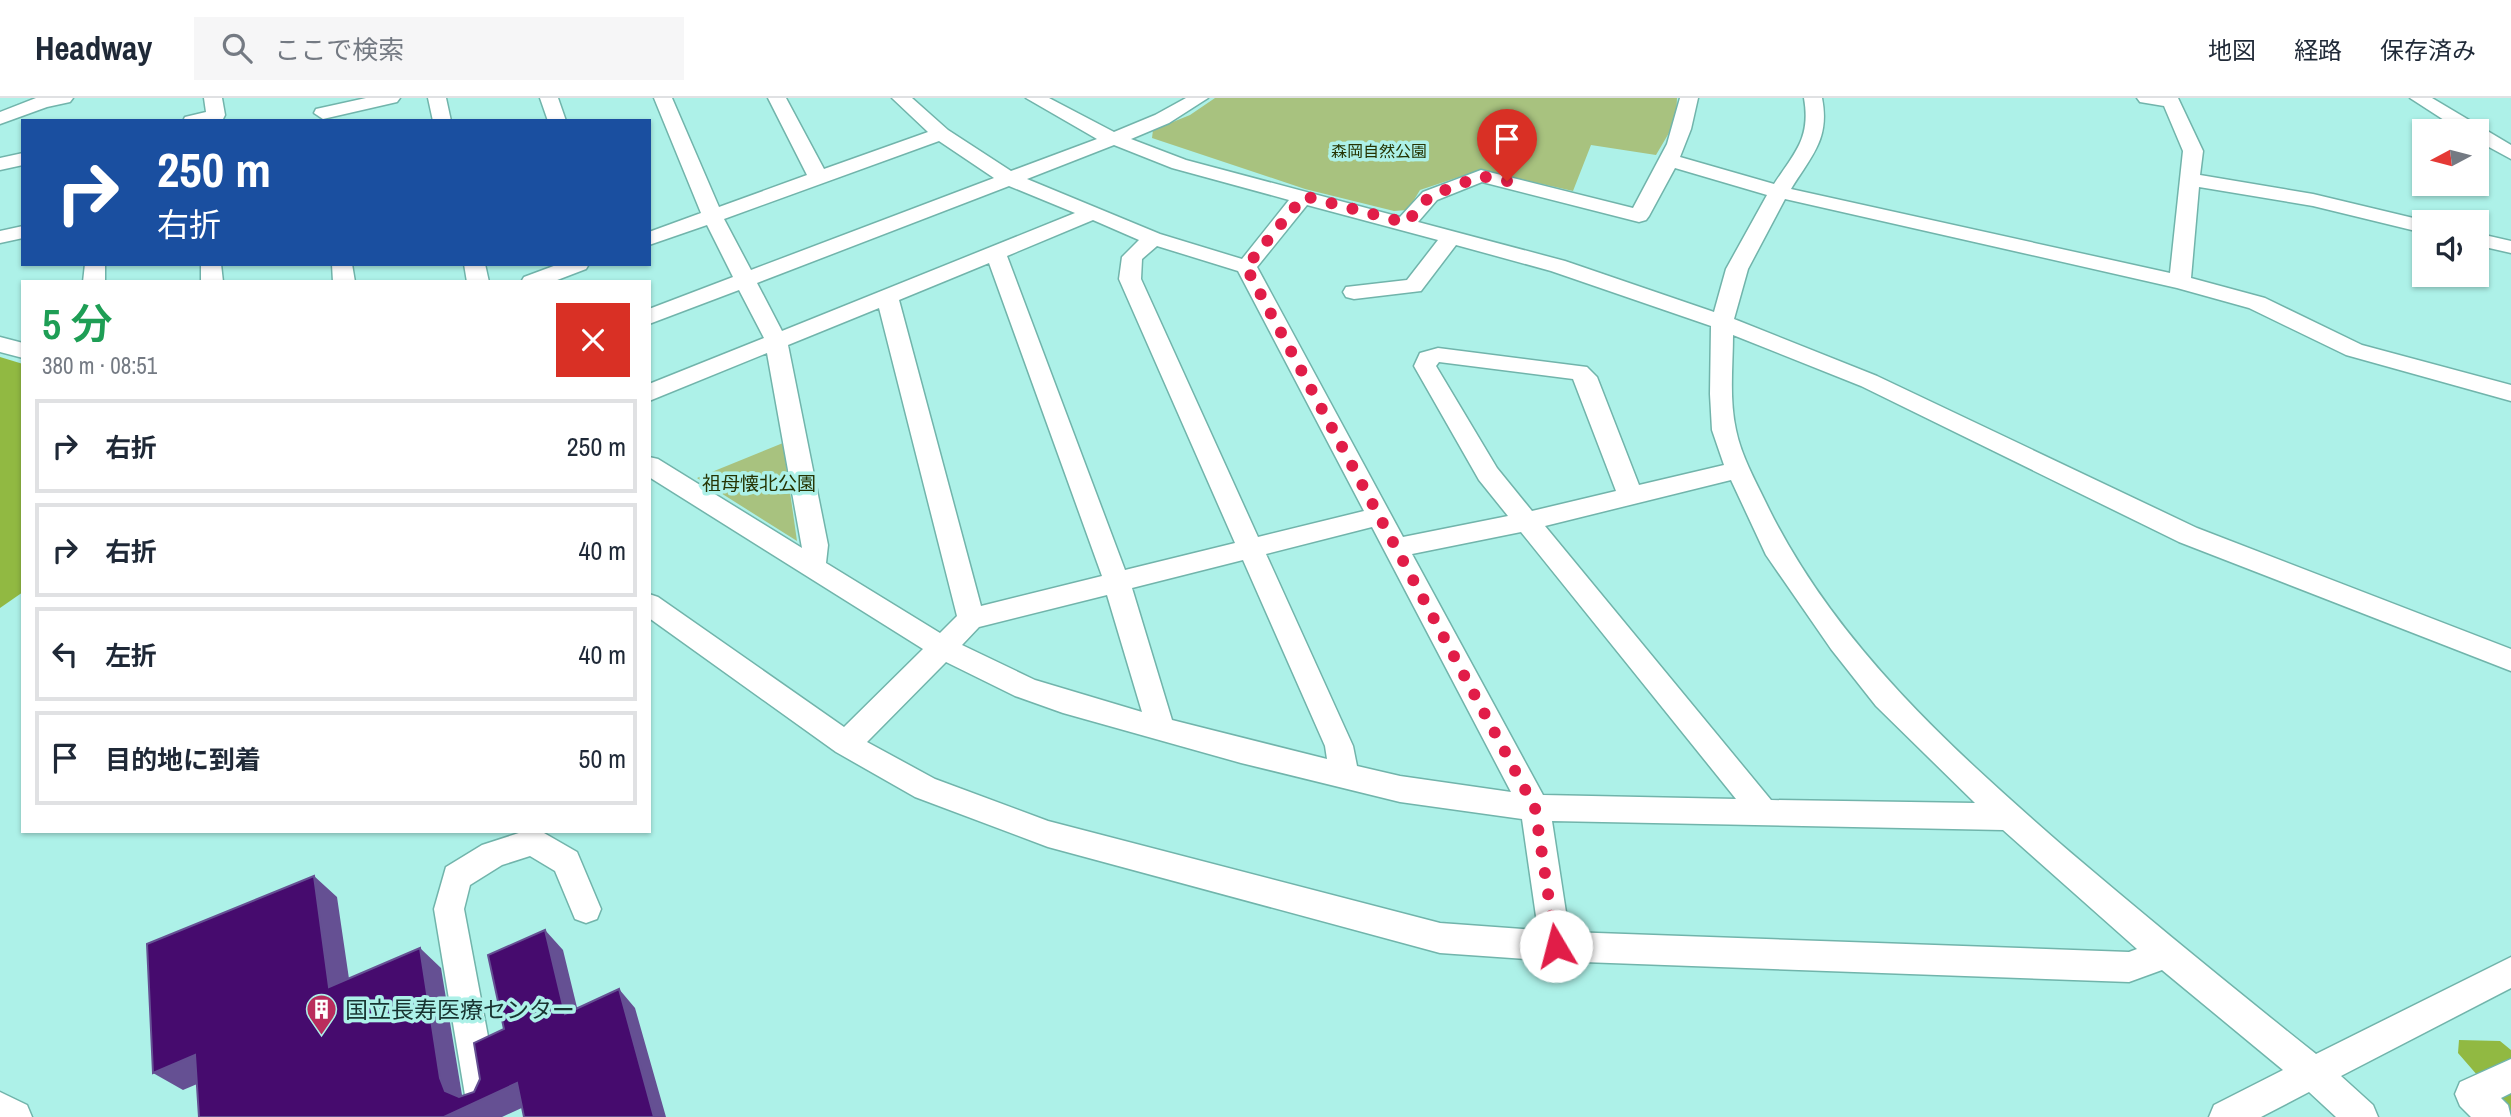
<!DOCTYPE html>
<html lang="ja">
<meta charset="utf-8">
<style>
:root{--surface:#fff;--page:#f6f6f7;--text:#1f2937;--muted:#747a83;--line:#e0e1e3}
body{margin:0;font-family:"Archivo Narrow","Noto Sans JP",sans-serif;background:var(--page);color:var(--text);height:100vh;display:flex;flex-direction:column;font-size:26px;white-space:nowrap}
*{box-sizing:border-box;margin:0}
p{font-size:23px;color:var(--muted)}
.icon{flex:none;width:38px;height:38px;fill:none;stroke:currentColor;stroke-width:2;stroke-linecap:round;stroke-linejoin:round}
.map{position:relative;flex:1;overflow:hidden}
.sheet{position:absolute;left:21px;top:182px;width:630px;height:553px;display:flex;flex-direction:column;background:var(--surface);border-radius:0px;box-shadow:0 2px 5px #0004}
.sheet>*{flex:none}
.top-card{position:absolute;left:21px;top:21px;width:630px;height:147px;border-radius:0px;box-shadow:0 2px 5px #0004;background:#1a4fa0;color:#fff;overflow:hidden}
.needle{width:46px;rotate:263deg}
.tools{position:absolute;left:2412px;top:21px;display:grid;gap:14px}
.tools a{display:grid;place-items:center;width:77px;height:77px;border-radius:0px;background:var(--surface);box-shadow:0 2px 5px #0004;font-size:35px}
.pin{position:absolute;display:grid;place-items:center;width:60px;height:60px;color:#fff;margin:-72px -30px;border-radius:50% 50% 50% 0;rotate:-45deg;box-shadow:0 0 7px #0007}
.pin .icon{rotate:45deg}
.me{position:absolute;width:77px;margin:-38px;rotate:352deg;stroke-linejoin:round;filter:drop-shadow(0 0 5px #0008)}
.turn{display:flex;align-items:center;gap:24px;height:147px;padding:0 21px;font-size:32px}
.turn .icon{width:91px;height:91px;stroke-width:2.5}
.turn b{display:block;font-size:49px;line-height:60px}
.round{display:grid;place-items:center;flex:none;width:74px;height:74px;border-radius:0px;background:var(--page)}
.headline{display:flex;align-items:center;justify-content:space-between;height:119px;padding:0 21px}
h1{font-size:42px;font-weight:600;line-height:52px;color:#1e9e55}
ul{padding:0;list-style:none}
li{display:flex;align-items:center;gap:21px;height:94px;margin:0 14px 10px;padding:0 7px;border:4px solid var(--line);border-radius:0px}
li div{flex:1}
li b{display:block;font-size:26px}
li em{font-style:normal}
header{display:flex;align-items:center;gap:42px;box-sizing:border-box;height:98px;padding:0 35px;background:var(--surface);border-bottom:2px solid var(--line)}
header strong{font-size:33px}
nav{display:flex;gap:38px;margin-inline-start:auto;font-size:24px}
.search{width:490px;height:63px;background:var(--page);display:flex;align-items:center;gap:18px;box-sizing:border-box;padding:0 24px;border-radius:0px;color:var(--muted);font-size:26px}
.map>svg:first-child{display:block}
.green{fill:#a8c27f}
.forest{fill:#91b942}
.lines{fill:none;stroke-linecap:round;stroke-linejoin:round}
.minor-casing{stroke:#71b4ab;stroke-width:3}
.minor{fill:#fff;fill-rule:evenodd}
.shaded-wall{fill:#655093}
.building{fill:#460b6e;stroke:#655093;stroke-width:2}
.route{stroke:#e11d48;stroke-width:12;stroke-dasharray:0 21.6}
.labels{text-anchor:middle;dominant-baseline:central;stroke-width:7;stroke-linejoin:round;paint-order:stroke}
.far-park-label{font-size:16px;fill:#253403;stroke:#adf1e8}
.park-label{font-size:19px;fill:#253403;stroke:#adf1e8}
.near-poi-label{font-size:23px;fill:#183431;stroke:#adf1e8;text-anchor:start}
</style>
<header>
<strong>Headway</strong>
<div class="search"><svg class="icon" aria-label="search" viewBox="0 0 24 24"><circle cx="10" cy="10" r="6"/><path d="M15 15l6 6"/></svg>ここで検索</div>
<nav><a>地図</a><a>経路</a><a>保存済み</a></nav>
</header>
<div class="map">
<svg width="2511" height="1019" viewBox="0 0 2511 1019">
<rect width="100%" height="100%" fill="#adf1e8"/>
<path class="green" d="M 1215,0 L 1677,0 L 1676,23 L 1656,57 L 1591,47 L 1573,93 L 1480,72 L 1420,92 L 1408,112 L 1394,113 L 1305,91 L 1152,40 L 1153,32 L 1190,17 Z
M 783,345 L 797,443 L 697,380 Z"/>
<path class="forest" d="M 0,259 L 23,266 L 23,494 L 0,510 Z
M 2459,942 L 2500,943 L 2511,952 L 2511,1016 L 2458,955 Z"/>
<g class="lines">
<defs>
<path id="minor" d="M 36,0 L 73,0 L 70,4 L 47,9 L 0,26 L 0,14 Z
M 204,0 L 222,0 L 225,17 L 223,21 L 183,23 L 185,19 L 206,14 Z
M 366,0 L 400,0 L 397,4 L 323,21 L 314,15 L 316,11 Z
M 428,0 L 446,0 L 451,23 L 433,23 Z
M 540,0 L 558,0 L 566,23 L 548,23 Z
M 654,0 L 672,0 L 719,109 L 807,77 L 768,0 L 786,0 L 824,71 L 928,34 L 892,0 L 912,0 L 948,32 L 1011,73 L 1097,41 L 1026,0 L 1049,0 L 1114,34 L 1155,17 L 1186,0 L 1208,0 L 1169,25 L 1131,41 L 1186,62 L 1400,119 L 1423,94 L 1481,72 L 1633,110 L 1667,46 L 1680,0 L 1698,0 L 1691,31 L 1680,59 L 1774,86 C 1795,54 1811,40 1804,0 L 1822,0 C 1830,41 1812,57 1791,91 L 2170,175 L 2183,53 L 2164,8 L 2140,4 L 2137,0 L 2178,0 L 2203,53 L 2200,77 L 2313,96 L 2430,124 L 2424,124 L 2424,135 L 2313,108 L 2199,89 L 2191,180 L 2265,200 L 2362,247 L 2511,287 L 2511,303 L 2346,257 L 2249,210 L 2177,190 L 1785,101 L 1748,171 L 1734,221 L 1877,278 L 2197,430 L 2511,551 L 2511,573 L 2179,444 L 1861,288 L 1733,237 C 1733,267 1729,301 1736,332 C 1741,357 1755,382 1766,405 C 1834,546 1954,653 2070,754 C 2151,823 2233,890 2316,956 L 2511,859 L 2511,890 L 2341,978 L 2373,1007 L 2378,1019 L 2336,1019 L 2309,994 L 2261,1019 L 2209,1019 L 2214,1007 L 2283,972 L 2162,872 L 2129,884 L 1556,863 L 1440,855 L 1048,749 L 915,699 L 836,654 L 649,520 L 649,496 L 658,499 L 844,629 L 923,551 L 649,379 L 649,359 L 658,361 L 802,450 L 767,255 L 649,303 L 649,286 L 764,240 L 739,192 L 649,226 L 649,211 L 733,179 L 707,127 L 649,147 L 649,134 L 701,115 ZM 939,43 L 994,80 L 751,172 L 724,121 ZM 1114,47 L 1172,70 L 1289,102 L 1242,161 L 1160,136 L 1027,81 ZM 1675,70 L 1767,97 L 1726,171 L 1714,214 L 1565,163 L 1418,124 L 1437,102 L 1482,84 L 1639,124 L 1646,122 L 1649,118 ZM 1009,88 L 1075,115 L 782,233 L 757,185 ZM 1307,107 L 1438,142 L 1407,182 L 1346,189 L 1343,194 L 1346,199 L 1354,201 L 1421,193 L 1456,147 L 1551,173 L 1711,228 L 1710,296 L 1712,332 L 1724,367 L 1639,387 L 1597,279 L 1587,269 L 1438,250 L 1420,255 L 1414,268 L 1479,382 L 1508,418 L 1403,439 L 1257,169 ZM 1093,122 L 1139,142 L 1122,159 L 1119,181 L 1235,445 L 1125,472 L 1007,158 ZM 1157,148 L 1238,173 L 1364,413 L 1258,439 L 1141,181 L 1142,161 ZM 989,165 L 1102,478 L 981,508 L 899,202 ZM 879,210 L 957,518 L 940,535 L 826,465 L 828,447 L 788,247 ZM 1439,264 L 1573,281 L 1616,393 L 1532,413 L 1497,370 L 1436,268 ZM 1731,382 L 1766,457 L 1831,551 L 1876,608 L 1975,705 L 1771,702 L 1545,428 ZM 1372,429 L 1511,694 L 1400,678 L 1357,668 L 1353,648 L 1266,456 ZM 1521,434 L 1736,701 L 1543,697 L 1412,456 ZM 1243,462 L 1325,648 L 1327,661 L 1172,622 L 1132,490 ZM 1107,497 L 1142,614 L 1035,582 L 962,547 L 979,529 ZM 946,564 L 1015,598 L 1063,615 L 1241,665 L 1400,704 L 1522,721 L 1538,832 L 1440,825 L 1048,723 L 935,681 L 867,644 ZM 1552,723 L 2003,732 L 2137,851 L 2129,854 L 1569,834 Z
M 2410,0 L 2432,0 L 2511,47 L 2511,61 L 2476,42 L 2476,33 L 2461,33 Z
M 23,55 L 23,67 L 0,72 L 0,60 Z
M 23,128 L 23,140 L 0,145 L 0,133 Z
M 2476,135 L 2511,143 L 2511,155 L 2476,147 Z
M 85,166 L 105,166 L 105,184 L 83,184 Z
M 201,166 L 221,166 L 223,184 L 201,184 Z
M 332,166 L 352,166 L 355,184 L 333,184 Z
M 464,166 L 485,166 L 489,184 L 467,184 Z
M 559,166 L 589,166 L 586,171 L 552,184 L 521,184 L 524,179 Z
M 0,239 L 23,245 L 23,260 L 0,254 Z
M 525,733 L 544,735 L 577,754 L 601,811 L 597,821 L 586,825 L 575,821 L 555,773 L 530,758 L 502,767 L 470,787 L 464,811 L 499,997 L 494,1009 L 482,1014 L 470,1009 L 465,997 L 434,811 L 446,769 L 482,747 Z
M 2511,961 L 2511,995 L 2501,1000 L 2508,1007 L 2511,1019 L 2471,1019 L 2460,1008 L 2455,996 L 2460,984 Z
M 0,994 L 27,1007 L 32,1019 L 0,1019 Z"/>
</defs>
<use href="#minor" class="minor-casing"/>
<use href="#minor" class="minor"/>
</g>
<path class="shaded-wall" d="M 314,778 L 337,799 L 353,908 L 329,889 Z
M 545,832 L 563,852 L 583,934 L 565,916 Z
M 420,850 L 441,870 L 462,997 L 467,1008 L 517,985 L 537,1003 L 502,1019 L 444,1019 L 445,993 L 440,980 Z
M 619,891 L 635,910 L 666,1019 L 654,1019 Z
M 195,957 L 223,975 L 183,992 L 153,975 Z"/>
<path class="building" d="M 314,778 L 329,889 L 420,850 L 440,980 L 445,993 L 459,999 L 474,994 L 480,981 L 474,945 L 504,931 L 488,857 L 545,832 L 565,916 L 619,891 L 654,1019 L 524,1019 L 517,985 L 444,1019 L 199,1019 L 195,957 L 153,975 L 147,846 Z"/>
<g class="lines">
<path class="route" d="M 1507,83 L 1481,78 L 1430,98 L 1406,125 L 1304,98 L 1246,169 L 1535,710 L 1556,848"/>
</g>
<defs>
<symbol id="building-pin" viewBox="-11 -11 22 30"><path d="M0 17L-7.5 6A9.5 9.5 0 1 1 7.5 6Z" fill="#ba2c5c" stroke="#adf1e8"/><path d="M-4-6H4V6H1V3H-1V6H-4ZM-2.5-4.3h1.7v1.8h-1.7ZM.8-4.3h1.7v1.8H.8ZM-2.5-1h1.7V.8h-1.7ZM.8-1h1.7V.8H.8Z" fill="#fff"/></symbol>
</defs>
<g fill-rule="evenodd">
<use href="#building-pin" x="304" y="894" width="35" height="47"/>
</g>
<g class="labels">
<g class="far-park-label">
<text x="1379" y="53">森岡自然公園</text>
</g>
<g class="park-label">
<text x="759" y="385">祖母懐北公園</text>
</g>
<g class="near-poi-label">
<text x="345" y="911">国立長寿医療センター</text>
</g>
</g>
</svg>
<div class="tools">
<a><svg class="needle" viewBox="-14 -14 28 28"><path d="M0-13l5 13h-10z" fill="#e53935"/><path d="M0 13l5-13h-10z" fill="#747a83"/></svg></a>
<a><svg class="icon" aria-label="sound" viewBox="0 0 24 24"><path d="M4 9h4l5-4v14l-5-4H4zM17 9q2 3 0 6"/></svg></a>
</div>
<div class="pin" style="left:1507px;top:83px;background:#d93025"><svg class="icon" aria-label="arrive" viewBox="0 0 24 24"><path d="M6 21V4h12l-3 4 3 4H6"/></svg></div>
<svg class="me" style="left:1556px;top:848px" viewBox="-20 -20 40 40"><circle r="19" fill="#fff"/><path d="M0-13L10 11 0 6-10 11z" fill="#e11d48"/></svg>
<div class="top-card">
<div class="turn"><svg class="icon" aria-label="right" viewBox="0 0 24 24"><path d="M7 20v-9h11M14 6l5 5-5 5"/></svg><div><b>250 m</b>右折</div></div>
</div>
<section class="sheet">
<div class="headline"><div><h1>5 分</h1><p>380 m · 08:51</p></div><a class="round" style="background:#d93025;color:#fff"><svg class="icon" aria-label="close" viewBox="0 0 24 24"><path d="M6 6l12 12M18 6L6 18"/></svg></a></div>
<ul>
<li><svg class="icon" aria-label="right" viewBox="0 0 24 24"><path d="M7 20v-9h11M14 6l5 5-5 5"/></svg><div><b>右折</b></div><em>250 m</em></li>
<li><svg class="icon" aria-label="right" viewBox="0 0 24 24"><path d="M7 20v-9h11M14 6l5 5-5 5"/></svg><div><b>右折</b></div><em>40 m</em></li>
<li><svg class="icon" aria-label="left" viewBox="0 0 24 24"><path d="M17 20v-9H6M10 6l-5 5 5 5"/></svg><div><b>左折</b></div><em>40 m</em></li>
<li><svg class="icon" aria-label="arrive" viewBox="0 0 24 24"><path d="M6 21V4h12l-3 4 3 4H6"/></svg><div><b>目的地に到着</b></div><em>50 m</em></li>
</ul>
</section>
</div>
